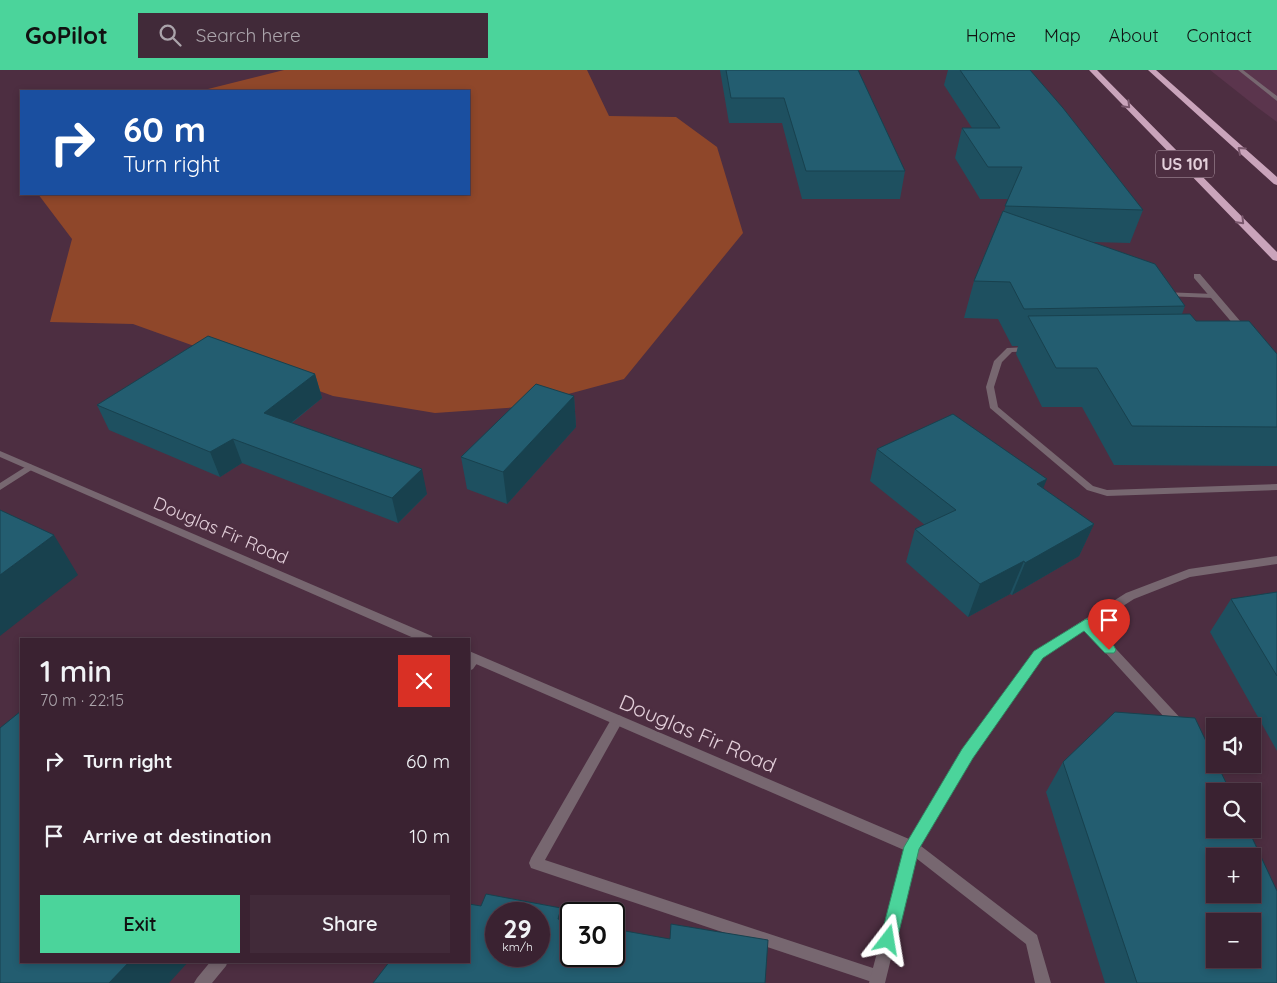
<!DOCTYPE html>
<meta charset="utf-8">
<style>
:root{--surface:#3a2231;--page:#412a39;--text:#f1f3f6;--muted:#aba4ab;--line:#543f4d;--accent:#4bd49b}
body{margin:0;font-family:Quicksand,sans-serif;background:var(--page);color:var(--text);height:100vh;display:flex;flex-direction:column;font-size:19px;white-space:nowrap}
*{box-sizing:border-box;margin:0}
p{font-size:16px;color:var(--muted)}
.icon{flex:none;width:28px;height:28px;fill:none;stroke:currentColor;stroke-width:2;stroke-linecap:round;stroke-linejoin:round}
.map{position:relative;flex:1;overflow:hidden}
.sheet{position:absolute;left:20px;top:568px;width:450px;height:325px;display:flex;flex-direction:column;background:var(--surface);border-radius:0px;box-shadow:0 2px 8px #0003,0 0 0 1px var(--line)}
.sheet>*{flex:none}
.hud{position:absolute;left:20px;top:20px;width:450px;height:105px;border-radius:0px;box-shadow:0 2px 8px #0003,0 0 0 1px var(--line);background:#1a4fa0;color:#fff;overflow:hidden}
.controls{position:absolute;left:1206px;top:648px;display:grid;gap:10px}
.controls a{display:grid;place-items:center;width:55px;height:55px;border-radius:0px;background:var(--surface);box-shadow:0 2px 8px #0003,0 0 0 1px var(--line);font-size:25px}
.speed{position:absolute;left:485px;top:832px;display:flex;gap:10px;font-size:25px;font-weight:700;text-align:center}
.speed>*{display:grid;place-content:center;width:65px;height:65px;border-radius:50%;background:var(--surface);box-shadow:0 2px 8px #0003,0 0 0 1px var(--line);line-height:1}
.speed small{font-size:12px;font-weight:400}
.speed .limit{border:2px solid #111;border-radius:8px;background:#fff;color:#111}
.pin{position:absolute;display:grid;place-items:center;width:42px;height:42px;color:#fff;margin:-51px -21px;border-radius:50% 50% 50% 0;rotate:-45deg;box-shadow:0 0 5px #0007}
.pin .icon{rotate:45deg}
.me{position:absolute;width:55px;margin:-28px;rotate:14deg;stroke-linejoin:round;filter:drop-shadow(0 0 4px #0008)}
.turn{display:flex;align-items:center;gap:18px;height:105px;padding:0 20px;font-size:22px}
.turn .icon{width:65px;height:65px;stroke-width:2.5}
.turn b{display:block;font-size:35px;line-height:42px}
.round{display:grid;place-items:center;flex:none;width:52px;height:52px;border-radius:0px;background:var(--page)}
.overview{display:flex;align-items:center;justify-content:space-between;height:85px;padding:0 20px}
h1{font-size:30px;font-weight:600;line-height:38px}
.button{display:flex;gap:10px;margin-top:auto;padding:10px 20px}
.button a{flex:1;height:58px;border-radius:0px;background:var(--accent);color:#111;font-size:20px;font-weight:600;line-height:58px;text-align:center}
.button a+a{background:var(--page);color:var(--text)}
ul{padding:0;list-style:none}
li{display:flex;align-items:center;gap:15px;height:75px;padding:0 20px}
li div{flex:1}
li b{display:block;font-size:19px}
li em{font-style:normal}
header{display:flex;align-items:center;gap:30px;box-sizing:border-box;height:70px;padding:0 25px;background:var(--accent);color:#111}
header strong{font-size:24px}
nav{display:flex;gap:28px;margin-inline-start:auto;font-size:18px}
.search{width:350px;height:45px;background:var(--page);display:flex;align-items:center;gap:12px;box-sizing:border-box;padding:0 18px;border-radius:0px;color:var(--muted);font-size:19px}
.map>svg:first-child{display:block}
.built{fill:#5b354d}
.green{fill:#8f472a}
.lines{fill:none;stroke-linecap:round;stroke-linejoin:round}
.lane{fill:#776770;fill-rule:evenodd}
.street{fill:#776770;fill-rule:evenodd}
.highway{fill:#caa4bb;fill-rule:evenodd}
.wall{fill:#1e5060}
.shaded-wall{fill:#18414e}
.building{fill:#235d70;stroke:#18414e;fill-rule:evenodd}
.oneway{stroke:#79576c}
.route{fill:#4bd49b;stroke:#318a65}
.labels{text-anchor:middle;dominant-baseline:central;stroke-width:5;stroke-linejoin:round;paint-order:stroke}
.shield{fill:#4d2e41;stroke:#b69fac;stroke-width:1}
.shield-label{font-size:16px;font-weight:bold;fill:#e3cfda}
.street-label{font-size:18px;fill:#e3cfda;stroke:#4d2e41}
.near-street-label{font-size:21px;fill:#e3cfda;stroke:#4d2e41}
</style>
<header>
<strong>GoPilot</strong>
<div class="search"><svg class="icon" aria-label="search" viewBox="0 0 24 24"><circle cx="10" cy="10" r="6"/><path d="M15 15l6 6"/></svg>Search here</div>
<nav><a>Home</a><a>Map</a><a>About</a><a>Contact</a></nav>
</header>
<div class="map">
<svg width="1277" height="913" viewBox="0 0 1277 913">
<rect width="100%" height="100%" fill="#4d2e41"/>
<path class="built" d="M 1210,0 L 1277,0 L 1277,52 L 1258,38 Z"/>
<path class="green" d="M 284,0 L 587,0 L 609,46 L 676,47 L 717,77 L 743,163 L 624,309 L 520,337 L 435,343 L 333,326 L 133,254 L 50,252 L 72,169 L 38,124 L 469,124 L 469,21 L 200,21 Z"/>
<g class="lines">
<path class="lane" d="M 1238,0 L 1243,0 L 1277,26 L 1277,31 Z
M 1162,222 L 1214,224 L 1218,226 L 1214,228 L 1165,226 L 1162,226 Z
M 1030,277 L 1034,279 L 1033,281 L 1012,282 L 1002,292 L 994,317 L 998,337 L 1093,416 L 1107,420 L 1277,414 L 1277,420 L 1107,426 L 1087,420 L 990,338 L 986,317 L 994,291 L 1007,278 Z
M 30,394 L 35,397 L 33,399 L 0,420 L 0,413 Z
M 1086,550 L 1090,551 L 1184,652 L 1186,656 L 1184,660 L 1180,661 L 1176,660 L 1082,557 L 1080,554 L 1082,551 Z
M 474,584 L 478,586 L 480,589 L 473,599 L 469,601 L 469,587 Z
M 617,645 L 621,646 L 623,650 L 621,654 L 545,790 L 879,900 L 884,902 L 886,907 L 884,912 L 875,913 L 531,798 L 529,793 L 531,788 L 613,646 Z
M 912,771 L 917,773 L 1037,865 L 1051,913 L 1035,913 L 1026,874 L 907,781 L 905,777 L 907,773 Z
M 211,891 L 228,891 L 226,896 L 212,913 L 194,913 L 197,908 Z"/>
<path class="street" d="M 1194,204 L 1200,204 L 1246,258 L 1246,262 L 1240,262 L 1194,208 Z
M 0,381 L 432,566 L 433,569 L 416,569 L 0,387 Z
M 1277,486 L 1277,494 L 1190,507 L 1134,529 L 1043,587 L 972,687 L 918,779 L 885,913 L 869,913 L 904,780 L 469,591 L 469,581 L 909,769 L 964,679 L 1035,581 L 1126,523 L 1189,499 Z"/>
<path class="highway" d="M 1089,0 L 1097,0 L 1277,182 L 1277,191 L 1273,190 Z
M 1148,0 L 1156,0 L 1277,107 L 1277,115 L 1274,114 Z"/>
</g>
<path class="wall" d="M 720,0 L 858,0 L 905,101 L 900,129 L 802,129 L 782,53 L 729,53 Z
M 948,0 L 1030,0 L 1143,140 L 1130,173 L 1093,172 L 1185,236 L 1182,244 L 1196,251 L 1277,284 L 1277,396 L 1114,395 L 1082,337 L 1042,337 L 1016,284 L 1018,276 L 1012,276 L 998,249 L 964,248 L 974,211 L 1004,141 L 1008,129 L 980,129 L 955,88 L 962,58 L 972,58 L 944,15 Z
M 315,304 L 322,328 L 292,353 L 427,424 L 398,453 L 242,393 L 220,407 L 109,360 L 97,335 Z
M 574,326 L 576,357 L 507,434 L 467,419 L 461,387 Z
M 877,379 L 1043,418 L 1094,454 L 1079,486 L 1012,525 L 1010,524 L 968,547 L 906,492 L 915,459 L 925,455 L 870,411 Z
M 1277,522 L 1277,681 L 1210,562 L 1231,529 Z
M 1063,692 L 1277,913 L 1105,913 L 1046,722 Z"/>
<path class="shaded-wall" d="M 315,304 L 322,328 L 273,367 L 264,343 Z
M 574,326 L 576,357 L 507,434 L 503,402 Z
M 233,369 L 242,393 L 220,407 L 210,382 Z
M 422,399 L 427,424 L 398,453 L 392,428 Z
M 1047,409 L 1034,441 L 1037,414 Z
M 1094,454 L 1079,486 L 1012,525 L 1025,493 Z
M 54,465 L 78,505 L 0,566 L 0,505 Z
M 1024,491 L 1010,524 L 968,547 L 980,514 Z
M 561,838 L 566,872 L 558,849 Z
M 130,891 L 189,891 L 169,913 L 109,913 Z"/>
<path class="building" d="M 726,0 L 858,0 L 905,101 L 806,101 L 784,28 L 731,28 Z
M 960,0 L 1030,0 L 1063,38 L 1143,140 L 1005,136 L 1022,97 L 988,97 L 962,58 L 1000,58 Z
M 1003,141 L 1155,194 L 1185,236 L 1024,239 L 1010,212 L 974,211 Z
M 1190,244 L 1196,251 L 1249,251 L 1277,284 L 1277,357 L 1132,356 L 1097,298 L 1056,298 L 1028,246 Z
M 208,266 L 315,304 L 264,343 L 422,399 L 392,428 L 233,369 L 210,382 L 97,335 Z
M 536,314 L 574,326 L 503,402 L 461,387 Z
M 953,344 L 1047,409 L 1037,414 L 1094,454 L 1025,493 L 1024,491 L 980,514 L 915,459 L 956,440 L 877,379 Z
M 0,440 L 54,465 L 0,505 Z
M 1277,522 L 1277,606 L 1231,529 Z
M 21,641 L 21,891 L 130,891 L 109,913 L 0,913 L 0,658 Z
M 1115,642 L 1195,648 L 1215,690 L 1215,694 L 1217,694 L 1230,721 L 1215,721 L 1215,759 L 1248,759 L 1277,821 L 1277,913 L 1137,913 L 1063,692 ZM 1215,786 L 1252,786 L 1252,824 L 1215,824 ZM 1215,851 L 1252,851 L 1252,889 L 1215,889 Z
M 486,824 L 561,838 L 558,849 L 571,852 L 571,886 L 614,886 L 614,859 L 670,869 L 671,854 L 768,870 L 765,913 L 373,913 L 390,891 L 469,891 L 469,834 L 481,836 ZM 496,844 L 539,844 L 539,886 L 496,886 Z"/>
<defs><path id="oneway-chevron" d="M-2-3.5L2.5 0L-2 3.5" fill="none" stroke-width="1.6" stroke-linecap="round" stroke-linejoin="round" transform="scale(1.25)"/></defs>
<g class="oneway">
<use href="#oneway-chevron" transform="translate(1127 35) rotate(46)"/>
<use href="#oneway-chevron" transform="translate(1241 80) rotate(-138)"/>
<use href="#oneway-chevron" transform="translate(1241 151) rotate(46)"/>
</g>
<path class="route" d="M 1086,549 L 1090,550 L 1114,576 L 1116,580 L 1114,583 L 1105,583 L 1084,561 L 1043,588 L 973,688 L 919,779 L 897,870 L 894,875 L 888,878 L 883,875 L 880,870 L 904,777 L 962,679 L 1034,581 Z"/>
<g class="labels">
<rect class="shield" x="1156" y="80.5" width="58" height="27" rx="4"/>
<g class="shield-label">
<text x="1185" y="94">US 101</text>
</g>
<g class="street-label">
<text transform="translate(221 460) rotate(23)">Douglas Fir Road</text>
</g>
<g class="near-street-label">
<text transform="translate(698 663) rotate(23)">Douglas Fir Road</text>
</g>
</g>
</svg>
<div class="controls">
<a><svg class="icon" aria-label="sound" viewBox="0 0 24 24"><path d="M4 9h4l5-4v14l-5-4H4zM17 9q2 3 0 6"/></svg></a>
<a><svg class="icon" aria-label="search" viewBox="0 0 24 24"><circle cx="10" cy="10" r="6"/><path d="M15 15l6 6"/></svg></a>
<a>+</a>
<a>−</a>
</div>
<div class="speed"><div>29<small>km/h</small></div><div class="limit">30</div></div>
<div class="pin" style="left:1109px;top:580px;background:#d93025"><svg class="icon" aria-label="arrive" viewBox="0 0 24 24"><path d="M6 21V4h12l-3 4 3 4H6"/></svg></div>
<svg class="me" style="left:888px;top:870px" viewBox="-20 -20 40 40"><path d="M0-17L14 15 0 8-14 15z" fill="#4bd49b" stroke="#fff" stroke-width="4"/></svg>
<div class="hud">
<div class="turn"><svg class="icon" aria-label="right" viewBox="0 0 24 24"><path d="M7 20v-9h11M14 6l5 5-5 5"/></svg><div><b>60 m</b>Turn right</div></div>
</div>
<section class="sheet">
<div class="overview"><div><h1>1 min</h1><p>70 m · 22:15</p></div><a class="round" style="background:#d93025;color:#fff"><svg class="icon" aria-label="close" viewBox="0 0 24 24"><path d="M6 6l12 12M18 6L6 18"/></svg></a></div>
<ul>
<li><svg class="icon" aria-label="right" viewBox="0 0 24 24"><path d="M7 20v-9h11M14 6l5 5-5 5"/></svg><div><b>Turn right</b></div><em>60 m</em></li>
<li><svg class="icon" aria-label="arrive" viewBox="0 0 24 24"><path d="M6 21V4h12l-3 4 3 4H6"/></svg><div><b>Arrive at destination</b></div><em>10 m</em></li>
</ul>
<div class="button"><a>Exit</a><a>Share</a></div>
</section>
</div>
